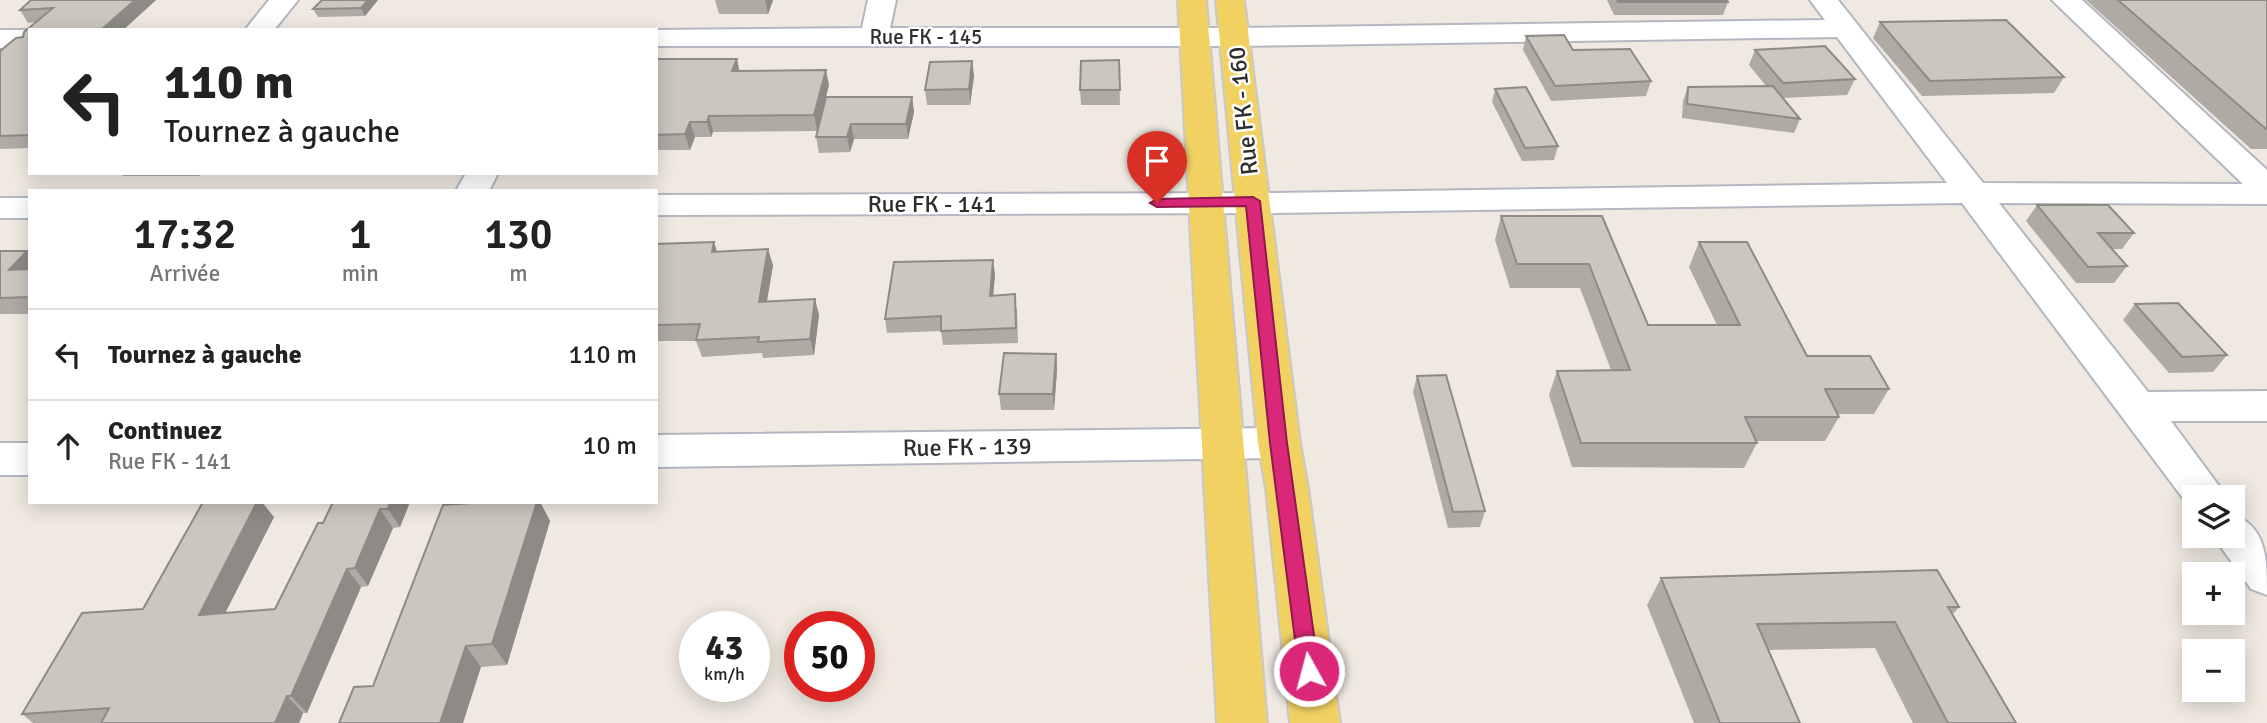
<!DOCTYPE html>
<html lang="fr">
<meta charset="utf-8">
<style>
:root{--surface:#fff;--page:#f6f6f6;--text:#222;--muted:#767676;--line:#e0e0e0}
body{margin:0;font-family:Signika,sans-serif;background:var(--page);color:var(--text);height:100vh;display:flex;flex-direction:column;font-size:26px;white-space:nowrap}
*{box-sizing:border-box;margin:0}
p{font-size:23px;color:var(--muted)}
.icon{flex:none;width:38px;height:38px;fill:none;stroke:currentColor;stroke-width:2;stroke-linecap:round;stroke-linejoin:round}
.map{position:relative;flex:1;overflow:hidden}
.sheet{position:absolute;left:28px;top:189px;width:630px;height:315px;display:flex;flex-direction:column;background:var(--surface);border-radius:0px;box-shadow:0 4px 18px #0003}
.sheet>*{flex:none}
.hud{position:absolute;left:28px;top:28px;width:630px;height:147px;border-radius:0px;box-shadow:0 4px 18px #0003;background:#fff;color:var(--text);overflow:hidden}
.buttons{position:absolute;left:2182px;top:485px;display:grid;gap:14px}
.buttons a{display:grid;place-items:center;width:63px;height:63px;border-radius:0px;background:var(--surface);box-shadow:0 4px 18px #0003;font-size:35px}
.speed{position:absolute;left:679px;top:611px;display:flex;gap:14px;font-size:35px;font-weight:700;text-align:center}
.speed>*{display:grid;place-content:center;width:91px;height:91px;border-radius:50%;background:var(--surface);box-shadow:0 4px 18px #0003;line-height:1}
.speed small{font-size:18px;font-weight:400}
.speed .limit{border:10px solid #d22;background:#fff;color:#111}
.pin{position:absolute;display:grid;place-items:center;width:60px;height:60px;color:#fff;margin:-72px -30px;border-radius:50% 50% 50% 0;rotate:-45deg;box-shadow:0 0 7px #0007}
.pin .icon{rotate:45deg}
.me{position:absolute;width:77px;margin:-38px;rotate:353deg;stroke-linejoin:round;filter:drop-shadow(0 0 5px #0008)}
.turn{display:flex;align-items:center;gap:24px;height:147px;padding:0 21px;font-size:32px}
.turn .icon{width:91px;height:91px;stroke-width:2.5}
.turn b{display:block;font-size:49px;line-height:60px}
.eta{display:flex;justify-content:space-evenly;align-items:center;height:119px;text-align:center}
.eta b{font-size:42px;font-weight:600;line-height:49px}
ul{padding:0;list-style:none}
li{display:flex;align-items:center;gap:21px;height:91px;padding:0 21px;border-top:2px solid var(--line)}
li div{flex:1}
li b{display:block;font-size:26px}
li em{font-style:normal}
.map>svg:first-child{display:block}
.lines{fill:none;stroke-linecap:round;stroke-linejoin:round}
.minor-casing{stroke:#b4b7c1;stroke-width:4}
.major-casing{stroke:#c9c9c9;stroke-width:4}
.minor{fill:#fff;fill-rule:evenodd}
.major{fill:#f2d163;fill-rule:evenodd}
.wall{fill:#afaba4}
.shaded-wall{fill:#8e8b86}
.building{fill:#cbc7bf;stroke:#8e8b86;stroke-width:2}
.route{fill:#db2777;stroke:#8e194d;stroke-width:2}
.labels{text-anchor:middle;dominant-baseline:central;stroke-width:5;stroke-linejoin:round;paint-order:stroke}
.far-street-label{font-size:21px;fill:#2e2e2e;stroke:#fff}
.street-label{font-size:24px;fill:#2e2e2e;stroke:#fff}
</style>
<div class="map">
<svg width="2267" height="723" viewBox="0 0 2267 723">
<rect width="100%" height="100%" fill="#efe9e1"/>
<g class="lines">
<defs>
<path id="minor" d="M 269,0 L 298,0 L 274,30 L 245,30 Z
M 868,0 L 896,0 L 890,28 L 1234,28 L 1825,20 L 1810,0 L 1838,0 L 1983,183 L 2243,184 L 2052,0 L 2082,0 L 2267,170 L 2267,204 L 1999,203 L 2148,392 L 2267,391 L 2267,421 L 2171,421 L 2227,497 L 2194,497 L 2194,510 L 2191,509 L 1962,203 L 1273,213 L 656,215 L 656,195 L 1273,193 L 1947,183 L 1837,37 L 1234,46 L 656,46 L 656,30 L 651,30 L 862,28 Z
M 0,30 L 30,30 L 30,48 L 0,48 Z
M 466,173 L 498,173 L 489,191 L 456,191 Z
M 0,198 L 30,198 L 30,218 L 0,218 Z
M 1279,428 L 1293,432 L 1300,443 L 1293,454 L 1279,458 L 656,467 L 656,435 Z
M 0,443 L 30,443 L 30,475 L 0,475 Z
M 2233,514 C 2267,528 2267,558 2267,595 L 2251,589 L 2213,536 L 2233,536 Z"/>
<path id="major" d="M 1178,0 L 1206,0 L 1267,723 L 1217,723 Z
M 1216,0 L 1244,0 L 1300,443 L 1308,488 L 1340,723 L 1290,723 L 1266,488 L 1258,443 Z"/>
</defs>
<use href="#minor" class="minor-casing"/>
<use href="#major" class="major-casing"/>
<use href="#minor" class="minor"/>
<use href="#major" class="major"/>
</g>
<path class="wall" d="M 156,0 L 123,30 L 30,30 L 30,148 L 0,149 L 0,51 L 23,37 L 36,22 L 28,23 L 20,10 Z
M 322,0 L 378,0 L 365,16 L 318,17 L 313,9 Z
M 715,0 L 773,0 L 768,14 L 719,14 Z
M 1607,0 L 1727,0 L 1728,2 L 1723,15 L 1614,15 Z
M 2086,0 L 2267,0 L 2267,149 L 2251,149 Z
M 1880,22 L 2064,77 L 2054,93 L 1922,96 L 1873,38 Z
M 1526,36 L 1573,50 L 1651,81 L 1646,96 L 1551,101 L 1523,50 Z
M 1755,50 L 1855,79 L 1847,95 L 1783,98 L 1800,119 L 1794,133 L 1682,118 L 1683,101 L 1688,87 L 1766,86 L 1749,65 Z
M 656,59 L 740,71 L 829,85 L 817,131 L 713,132 L 711,137 L 695,137 L 690,150 L 656,150 Z
M 1119,60 L 1120,105 L 1081,105 L 1080,90 Z
M 972,61 L 974,76 L 970,105 L 927,105 L 925,90 Z
M 1495,89 L 1558,146 L 1554,160 L 1522,161 L 1492,102 Z
M 912,97 L 914,112 L 908,139 L 854,139 L 850,152 L 819,153 L 816,137 Z
M 121,173 L 202,173 L 199,176 L 123,176 Z
M 2037,205 L 2134,233 L 2122,249 L 2112,249 L 2127,266 L 2114,283 L 2076,283 L 2026,221 Z
M 1501,216 L 1602,216 L 1648,325 L 1717,325 L 1689,267 L 1699,242 L 1807,356 L 1889,389 L 1874,414 L 1838,414 L 1839,417 L 1825,441 L 1756,441 L 1757,443 L 1744,468 L 1572,467 L 1549,395 L 1557,371 L 1611,370 L 1580,288 L 1510,288 L 1495,240 Z
M 714,242 L 717,252 L 773,265 L 767,301 L 819,315 L 814,355 L 763,358 L 762,353 L 702,357 L 696,341 L 656,341 L 656,244 Z
M 0,251 L 27,251 L 30,254 L 30,314 L 0,314 Z
M 995,274 L 993,296 L 1017,309 L 1018,343 L 943,345 L 941,331 L 887,333 L 885,319 Z
M 2135,304 L 2227,355 L 2213,372 L 2169,373 L 2123,320 Z
M 1056,354 L 1057,370 L 1054,410 L 1001,410 L 999,394 Z
M 1417,376 L 1485,511 L 1480,527 L 1448,528 L 1413,392 Z
M 333,502 L 410,502 L 400,527 L 393,528 L 368,586 L 361,587 L 307,713 L 303,713 L 299,723 L 33,723 L 22,714 L 143,609 L 274,517 L 225,613 L 275,609 L 323,523 Z
M 486,502 L 540,502 L 550,521 L 507,665 L 481,667 L 373,686 Z
M 1661,578 L 1959,607 L 1952,615 L 2016,723 L 1913,723 L 1875,648 L 1769,650 L 1800,723 L 1694,723 L 1647,605 Z"/>
<path class="shaded-wall" d="M 135,0 L 156,0 L 123,30 L 101,30 Z
M 368,0 L 378,0 L 365,16 L 361,8 Z
M 765,0 L 773,0 L 768,14 Z
M 737,59 L 740,74 L 732,71 Z
M 972,61 L 974,76 L 970,105 L 969,89 Z
M 826,70 L 829,85 L 817,131 L 814,115 Z
M 912,97 L 914,112 L 908,139 L 906,124 Z
M 709,116 L 713,132 L 711,137 L 707,122 Z
M 690,122 L 695,137 L 690,150 L 685,134 Z
M 851,124 L 854,139 L 850,152 L 847,137 Z
M 714,242 L 719,258 L 712,252 Z
M 768,249 L 773,265 L 764,318 L 759,302 Z
M 27,251 L 30,254 L 30,279 L 9,270 Z
M 993,260 L 995,274 L 992,310 L 990,296 Z
M 815,299 L 819,315 L 814,355 L 810,339 Z
M 1056,354 L 1057,370 L 1054,410 L 1053,394 Z
M 257,502 L 262,502 L 274,517 L 215,633 L 199,615 Z
M 390,502 L 410,502 L 400,527 L 388,509 Z
M 537,502 L 540,502 L 550,521 L 507,665 L 492,644 Z
M 380,509 L 393,528 L 368,586 L 355,568 Z
M 347,569 L 361,587 L 307,713 L 291,696 Z
M 466,646 L 481,667 L 463,723 L 440,723 Z
M 287,696 L 303,713 L 299,723 L 275,723 Z"/>
<path class="building" d="M 31,0 L 135,0 L 101,30 L 30,30 L 30,135 L 0,136 L 0,51 L 16,38 L 23,37 L 24,32 L 53,8 L 20,10 Z
M 322,0 L 368,0 L 361,8 L 313,9 Z
M 1617,0 L 1727,0 L 1728,2 L 1618,2 Z
M 2118,0 L 2267,0 L 2267,129 L 2266,129 Z
M 2006,20 L 2064,77 L 1930,81 L 1880,22 Z
M 1564,35 L 1573,50 L 1630,49 L 1651,81 L 1555,86 L 1526,36 Z
M 1825,46 L 1855,79 L 1783,83 L 1755,50 Z
M 656,59 L 737,59 L 732,71 L 826,70 L 814,115 L 709,116 L 707,122 L 690,122 L 685,134 L 656,135 Z
M 1119,60 L 1120,90 L 1080,90 L 1081,61 Z
M 972,61 L 969,89 L 925,90 L 930,62 Z
M 1773,86 L 1800,119 L 1687,104 L 1688,87 Z
M 1526,87 L 1558,146 L 1525,148 L 1495,89 Z
M 826,97 L 912,97 L 906,124 L 851,124 L 847,137 L 816,137 Z
M 2037,205 L 2108,205 L 2134,233 L 2098,233 L 2127,266 L 2088,267 Z
M 1501,216 L 1602,216 L 1648,325 L 1740,325 L 1699,242 L 1747,242 L 1807,356 L 1870,356 L 1889,389 L 1825,389 L 1839,417 L 1745,417 L 1757,443 L 1581,443 L 1557,371 L 1630,370 L 1589,264 L 1517,264 Z
M 714,242 L 712,252 L 768,249 L 759,302 L 815,299 L 810,339 L 758,342 L 759,337 L 696,340 L 700,324 L 656,325 L 656,244 Z
M 0,251 L 27,251 L 9,270 L 30,269 L 30,297 L 0,298 Z
M 993,260 L 990,296 L 1015,294 L 1016,328 L 941,331 L 941,316 L 885,319 L 894,262 Z
M 2178,303 L 2227,355 L 2182,357 L 2135,304 Z
M 1004,353 L 1056,354 L 1053,394 L 999,394 Z
M 1446,375 L 1485,511 L 1453,512 L 1417,376 Z
M 203,502 L 257,502 L 199,615 L 275,609 L 318,523 L 323,523 L 333,502 L 390,502 L 388,509 L 380,509 L 355,568 L 347,569 L 291,696 L 287,696 L 275,723 L 101,723 L 109,708 L 22,714 L 82,613 L 143,609 Z
M 486,502 L 537,502 L 492,644 L 466,646 L 440,723 L 339,723 L 354,687 L 373,686 L 443,505 Z
M 1937,570 L 1959,607 L 1948,607 L 2016,723 L 1948,723 L 1895,622 L 1757,624 L 1800,723 L 1720,723 L 1661,578 Z"/>
<path class="route" d="M 1253,197 L 1260,201 L 1287,443 L 1319,671 L 1316,677 L 1309,680 L 1302,677 L 1299,671 L 1270,443 L 1246,206 L 1157,207 L 1150,203 L 1157,199 Z"/>
<g class="labels">
<g class="far-street-label">
<text x="926" y="37">Rue FK - 145</text>
</g>
<g class="street-label">
<text transform="translate(1243 111) rotate(-96)">Rue FK - 160</text>
<text x="932" y="204">Rue FK - 141</text>
<text transform="translate(967 447) rotate(-1)">Rue FK - 139</text>
</g>
</g>
</svg>
<div class="buttons">
<a><svg class="icon" aria-label="layers" viewBox="0 0 24 24"><path d="M12 4l9 5-9 5-9-5zM3 14l9 5 9-5"/></svg></a>
<a>+</a>
<a>−</a>
</div>
<div class="speed"><div>43<small>km/h</small></div><div class="limit">50</div></div>
<div class="pin" style="left:1157px;top:203px;background:#d93025"><svg class="icon" aria-label="arrive" viewBox="0 0 24 24"><path d="M6 21V4h12l-3 4 3 4H6"/></svg></div>
<svg class="me" style="left:1309px;top:671px" viewBox="-20 -20 40 40"><circle r="17" fill="#db2777" stroke="#fff" stroke-width="3"/><path d="M0-11L8 9 0 5-8 9z" fill="#fff"/></svg>
<div class="hud">
<div class="turn"><svg class="icon" aria-label="left" viewBox="0 0 24 24"><path d="M17 20v-9H6M10 6l-5 5 5 5"/></svg><div><b>110 m</b>Tournez à gauche</div></div>
</div>
<section class="sheet">
<div class="eta">
<div><b>17:32</b><p>Arrivée</p></div>
<div><b>1</b><p>min</p></div>
<div><b>130</b><p>m</p></div>
</div>
<ul>
<li><svg class="icon" aria-label="left" viewBox="0 0 24 24"><path d="M17 20v-9H6M10 6l-5 5 5 5"/></svg><div><b>Tournez à gauche</b></div><em>110 m</em></li>
<li><svg class="icon" aria-label="ahead" viewBox="0 0 24 24"><path d="M12 20V5M6 11l6-6 6 6"/></svg><div><b>Continuez</b><p>Rue FK - 141</p></div><em>10 m</em></li>
</ul>
</section>
</div>
